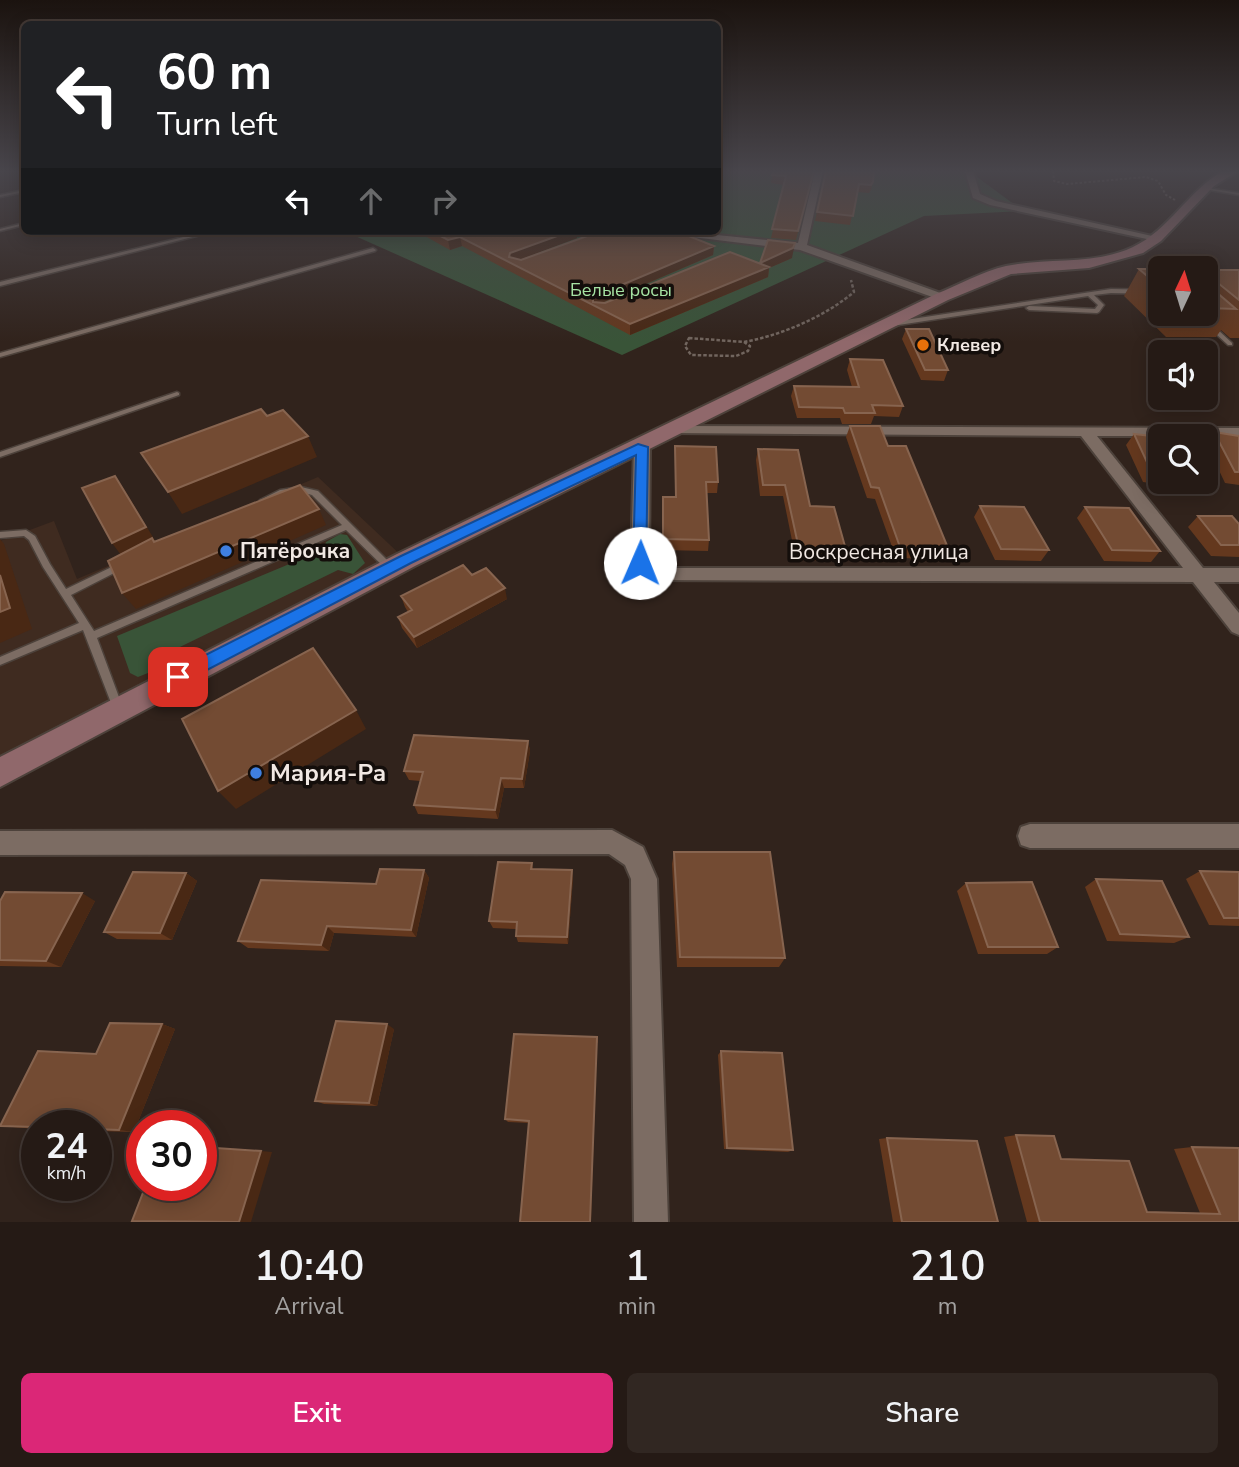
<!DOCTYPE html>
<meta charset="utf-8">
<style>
:root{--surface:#251a15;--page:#312722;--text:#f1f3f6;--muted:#a3a1a0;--line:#423834;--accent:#db2777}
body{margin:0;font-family:"Nunito Sans",sans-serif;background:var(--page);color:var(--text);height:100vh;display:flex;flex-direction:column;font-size:26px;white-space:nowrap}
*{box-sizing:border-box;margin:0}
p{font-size:23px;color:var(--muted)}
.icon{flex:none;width:38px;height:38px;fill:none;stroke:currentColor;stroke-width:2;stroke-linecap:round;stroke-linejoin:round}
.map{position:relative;height:1222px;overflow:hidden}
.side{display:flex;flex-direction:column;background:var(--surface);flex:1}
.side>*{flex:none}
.guide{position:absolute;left:21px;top:21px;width:700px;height:214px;border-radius:10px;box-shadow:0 4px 18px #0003,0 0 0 2px var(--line);background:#202124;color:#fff;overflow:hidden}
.needle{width:46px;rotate:4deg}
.buttons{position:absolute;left:1148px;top:256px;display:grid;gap:14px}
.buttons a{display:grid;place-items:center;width:70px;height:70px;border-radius:10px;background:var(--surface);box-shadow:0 4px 18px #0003,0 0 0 2px var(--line);font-size:35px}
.speed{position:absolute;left:21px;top:1110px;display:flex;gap:14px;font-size:35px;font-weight:700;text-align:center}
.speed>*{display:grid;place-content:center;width:91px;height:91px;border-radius:50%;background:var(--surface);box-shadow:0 4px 18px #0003,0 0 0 2px var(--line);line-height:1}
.speed small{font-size:18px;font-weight:400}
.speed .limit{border:10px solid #d22;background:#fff;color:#111}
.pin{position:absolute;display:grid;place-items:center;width:60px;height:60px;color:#fff;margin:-30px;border-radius:14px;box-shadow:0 4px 10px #0006}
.me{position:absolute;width:77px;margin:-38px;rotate:1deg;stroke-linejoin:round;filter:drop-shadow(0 0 5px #0008)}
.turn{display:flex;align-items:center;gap:24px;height:147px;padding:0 21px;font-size:32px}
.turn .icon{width:91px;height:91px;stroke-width:2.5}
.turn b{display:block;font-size:49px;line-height:60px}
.lanes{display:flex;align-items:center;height:66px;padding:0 21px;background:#0003;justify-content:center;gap:35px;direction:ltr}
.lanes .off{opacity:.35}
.eta{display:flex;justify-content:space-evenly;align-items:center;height:119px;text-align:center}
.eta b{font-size:42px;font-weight:600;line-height:49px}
.button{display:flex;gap:14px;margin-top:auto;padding:14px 21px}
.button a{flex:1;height:80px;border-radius:10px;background:var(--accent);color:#fff;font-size:28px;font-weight:600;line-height:80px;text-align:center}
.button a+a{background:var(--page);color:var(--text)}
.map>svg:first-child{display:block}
.built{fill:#3f2b20}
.green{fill:#395438}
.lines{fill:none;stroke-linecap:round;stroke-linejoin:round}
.lane-casing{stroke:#4d423b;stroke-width:3}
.street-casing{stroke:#4d423b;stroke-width:4}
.secondary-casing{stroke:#4d423b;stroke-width:4}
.path-far1{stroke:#71655e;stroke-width:2;stroke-dasharray:2.5 2;stroke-linecap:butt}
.path{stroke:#71655e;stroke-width:2.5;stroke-dasharray:3.5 2;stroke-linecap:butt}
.lane{fill:#7c6c63;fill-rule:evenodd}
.street{fill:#7c6c63;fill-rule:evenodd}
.secondary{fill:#90686b;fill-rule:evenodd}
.wall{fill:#64381e}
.shaded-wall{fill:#492814}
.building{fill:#734b33;stroke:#87644f;stroke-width:2}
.route{fill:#1a73e8;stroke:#114b97;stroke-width:2}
.food-dot{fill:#e8710a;stroke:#140e0b;stroke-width:2.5}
.shop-dot{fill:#3f7fe0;stroke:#140e0b;stroke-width:2.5}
.labels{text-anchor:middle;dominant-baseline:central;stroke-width:7;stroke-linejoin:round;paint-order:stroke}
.far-park-label{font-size:18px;fill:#a6e3a3;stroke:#140e0b}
.far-poi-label{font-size:18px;font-weight:bold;fill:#f1e8e3;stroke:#140e0b;text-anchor:start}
.poi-label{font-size:21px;font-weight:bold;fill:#f1e8e3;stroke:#140e0b;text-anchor:start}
.street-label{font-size:21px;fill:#f1e8e3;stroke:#140e0b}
.near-poi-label{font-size:24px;font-weight:bold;fill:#f1e8e3;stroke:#140e0b;text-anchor:start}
</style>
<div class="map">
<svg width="1239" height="1222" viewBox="0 0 1239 1222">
<rect width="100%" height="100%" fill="#31231c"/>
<path class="built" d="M 318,477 L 406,560 L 0,774 L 0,541 L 54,521 L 77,579 Z"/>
<path class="green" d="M 718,171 L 969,171 L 1023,211 L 924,216 L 622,355 L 344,231 L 718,231 Z
M 340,534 L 347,535 L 365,563 L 353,574 L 338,570 L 149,662 L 148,673 L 138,677 L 130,673 L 117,636 L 323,550 L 326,542 Z"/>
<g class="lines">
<defs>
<path id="lane" d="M 1201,187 L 1239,193 L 1239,195 L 1203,189 Z
M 24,190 L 24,192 L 0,197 L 0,195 Z
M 24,223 L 24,225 L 0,231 L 0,229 Z
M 208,231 L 216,231 L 0,286 L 0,282 Z
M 373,248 L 376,250 L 375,251 L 0,357 L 0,353 Z
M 1111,289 L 1160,290 L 1160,294 L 1111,293 L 1094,295 L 1104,305 L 1099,312 L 1097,313 L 1029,310 L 1026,308 L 1029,306 L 1095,309 L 1098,305 L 1088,296 L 892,326 L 889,324 L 892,322 Z
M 1193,313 L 1200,313 L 1232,343 L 1232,345 L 1228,345 Z
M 177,392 L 179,393 L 179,395 L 0,457 L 0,452 Z
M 301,487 L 318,491 L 395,568 L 393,570 L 387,570 L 346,530 L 97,638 L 123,708 L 122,711 L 118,713 L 114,711 L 113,708 L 83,630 L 0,665 L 0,657 L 79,623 L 43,567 L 29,540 L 24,536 L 0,538 L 0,532 L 26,530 L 35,536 L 50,564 L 66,589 L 120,563 L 126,563 L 128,565 L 126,567 L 71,595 L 94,631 L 342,525 L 312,495 C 294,489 281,496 264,503 L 260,500 L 280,490 Z"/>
<path id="street" d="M 815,171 L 823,171 L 807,245 L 946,295 L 946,299 L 938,299 L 800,250 L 643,231 L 677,231 L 798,243 Z
M 965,171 L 973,171 L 980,194 L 996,201 L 1161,238 L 1156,241 L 990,205 L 973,198 Z
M 676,426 L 1239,428 L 1239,436 L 1097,436 L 1203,568 L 1239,568 L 1239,582 L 1214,582 L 1239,613 L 1239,635 L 1232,632 L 1193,582 L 646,580 L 631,563 L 634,447 L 642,442 L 650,447 L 649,561 L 657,568 L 1183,568 L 1081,436 L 671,433 L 669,430 Z
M 1030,824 L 1239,824 L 1239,848 L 1030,848 L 1021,845 L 1018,836 L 1021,827 Z
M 612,830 L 643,847 L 657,879 L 668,1222 L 634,1222 L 631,879 L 625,865 L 609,854 L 0,855 L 0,831 Z"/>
<path id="secondary" d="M 1223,171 L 1238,171 L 1214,186 L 1161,241 L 1143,253 L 1089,268 L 1011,274 L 948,300 L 415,566 L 0,787 L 0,757 L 397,554 L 936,294 C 959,285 983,271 1006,266 C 1048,257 1093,266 1133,247 C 1169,230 1189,190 1223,171 Z"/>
</defs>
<use href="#lane" class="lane-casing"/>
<use href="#street" class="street-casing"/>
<use href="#secondary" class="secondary-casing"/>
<path class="path-far1" d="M 1053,171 L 1054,181 L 1067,184 L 1146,177 L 1158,181 L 1166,195 L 1175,200"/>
<path class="path" d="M 689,338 L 744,342 L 750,346 L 748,351 L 736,356 L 691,355 L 685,346 Z
M 744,342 C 782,335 824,317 854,292 L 851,280"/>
<use href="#lane" class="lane"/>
<use href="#street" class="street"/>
<use href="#secondary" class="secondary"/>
</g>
<path class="wall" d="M 773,171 L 814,171 L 796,240 L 771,238 L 784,185 L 771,183 Z
M 824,171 L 874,171 L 873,182 L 871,190 L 869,193 L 857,192 L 850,225 L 815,221 L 825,172 Z
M 416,231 L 577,231 L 577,238 L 519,260 L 521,260 L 689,231 L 688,235 L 714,246 L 713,255 L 602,303 L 605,303 L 760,263 L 792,258 L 769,268 L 768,277 L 630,335 L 462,246 L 450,250 Z
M 1139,269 L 1160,269 L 1160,313 L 1206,313 L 1206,270 L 1239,270 L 1239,338 L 1230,338 L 1221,330 L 1216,337 L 1166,337 L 1124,296 Z
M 906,329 L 948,370 L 944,381 L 921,380 L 902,339 Z
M 850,359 L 903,406 L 899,417 L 874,416 L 871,424 L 842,424 L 840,418 L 797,418 L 791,396 L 794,386 L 852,387 L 847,370 Z
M 850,426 L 888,446 L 948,548 L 942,559 L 896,558 L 875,499 L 867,498 L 846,437 Z
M 1214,432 L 1239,436 L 1239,485 L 1225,483 L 1206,443 Z
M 1134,434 L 1160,437 L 1160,481 L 1191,481 L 1185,488 L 1143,482 L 1126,445 Z
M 675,446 L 718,482 L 717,493 L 707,493 L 709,540 L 708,551 L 662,550 L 663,497 L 675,497 Z
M 758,449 L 810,506 L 846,550 L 843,561 L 796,560 L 783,496 L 760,496 L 756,460 Z
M 980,506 L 1049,550 L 1041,561 L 995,560 L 974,517 Z
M 1085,507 L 1160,551 L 1151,562 L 1104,561 L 1077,518 Z
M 1198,516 L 1239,524 L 1239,557 L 1211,556 L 1188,527 Z
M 472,575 L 507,599 L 417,648 L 402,628 L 398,617 L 408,612 L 405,607 L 401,596 Z
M 528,741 L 530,751 L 524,788 L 504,788 L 498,819 L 418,814 L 414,805 L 420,781 L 409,780 L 404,771 Z
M 674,852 L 785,958 L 779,967 L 677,967 L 672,864 Z
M 532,863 L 533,869 L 573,878 L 568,944 L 518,942 L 516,936 L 516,929 L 493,928 L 489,921 Z
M 424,870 L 429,878 L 416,937 L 334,933 L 329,951 L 248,948 L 238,941 L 376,884 Z
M 1200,871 L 1239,872 L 1239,926 L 1209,925 L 1186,879 Z
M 186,873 L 197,881 L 172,940 L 117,939 L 104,932 Z
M 1096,879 L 1189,937 L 1174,943 L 1107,941 L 1085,887 Z
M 966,883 L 1058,947 L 1047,954 L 978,954 L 957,891 Z
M 0,901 L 95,901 L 61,967 L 0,966 Z
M 162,1024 L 175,1029 L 134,1132 L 96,1131 L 96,1125 L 37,1125 L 37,1129 L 0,1126 L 96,1054 Z
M 394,1029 L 377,1106 L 324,1104 L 315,1101 Z
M 597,1037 L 598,1042 L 529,1123 L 508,1122 L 505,1119 Z
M 721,1051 L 793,1150 L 788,1152 L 724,1149 L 718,1055 Z
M 1016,1135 L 1061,1159 L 1147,1212 L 1200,1213 L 1174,1149 L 1192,1147 L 1239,1222 L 1027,1222 L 1004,1137 Z
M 887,1138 L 998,1222 L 893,1222 L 879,1139 Z"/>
<path class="shaded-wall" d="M 571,231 L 577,231 L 577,238 L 511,263 L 509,257 L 510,253 Z
M 460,237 L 462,246 L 450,250 L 448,240 Z
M 795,243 L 792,258 L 769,268 L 768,277 L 630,335 L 630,324 L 760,263 Z
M 714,246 L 713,255 L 594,306 L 593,297 Z
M 1218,283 L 1206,302 L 1208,285 Z
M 308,436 L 317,457 L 182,514 L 168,492 Z
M 115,476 L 126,492 L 157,544 L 124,559 L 112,543 Z
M 319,509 L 326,525 L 136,609 L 122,593 Z
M 0,539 L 4,544 L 32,629 L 0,643 Z
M 505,588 L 507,599 L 417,648 L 414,637 Z
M 356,710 L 366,729 L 236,809 L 218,791 Z
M 528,741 L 530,751 L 524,788 L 522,779 Z
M 501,778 L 504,788 L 498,819 L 495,810 Z
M 424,870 L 429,878 L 416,937 L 411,930 Z
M 572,870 L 573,878 L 568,944 L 567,937 Z
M 186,873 L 197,881 L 172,940 L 160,933 Z
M 82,893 L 95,901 L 61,967 L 46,961 Z
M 327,926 L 334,933 L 329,951 L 321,945 Z
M 162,1024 L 175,1029 L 134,1132 L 119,1130 Z
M 387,1024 L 394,1029 L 377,1106 L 369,1103 Z
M 597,1037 L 591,1222 L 590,1222 Z
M 261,1151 L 272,1152 L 251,1222 L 239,1222 Z"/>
<path class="building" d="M 773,171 L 814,171 L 798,231 L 772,229 L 786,176 L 772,175 Z
M 826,171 L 874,171 L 873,182 L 871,185 L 859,184 L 853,216 L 817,212 Z
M 431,231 L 571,231 L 510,253 L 509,257 L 521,260 L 601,231 L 688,231 L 686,235 L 714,246 L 593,297 L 593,302 L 605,303 L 730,252 L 769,267 L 630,324 L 460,237 L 448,240 Z
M 768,240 L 795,243 L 793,248 L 760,263 Z
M 1139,269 L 1160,269 L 1160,287 Z
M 1206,270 L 1239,270 L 1239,300 L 1218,283 L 1208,285 L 1236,309 L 1206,308 Z
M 906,329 L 929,329 L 948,370 L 925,370 Z
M 850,359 L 883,360 L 903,406 L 872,405 L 875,413 L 845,413 L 843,408 L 799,407 L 794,386 L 859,387 Z
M 261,409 L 267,416 L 283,410 L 308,436 L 168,492 L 141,453 Z
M 850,426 L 880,426 L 888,446 L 906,446 L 948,548 L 900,547 L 879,488 L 871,487 Z
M 1214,432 L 1239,436 L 1239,472 L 1235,472 Z
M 1134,434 L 1160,437 L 1160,473 L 1151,471 Z
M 675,446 L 716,447 L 718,482 L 706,482 L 709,540 L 663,539 L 663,497 L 676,497 Z
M 758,449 L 798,450 L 810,506 L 834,507 L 846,550 L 799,549 L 785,485 L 763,485 Z
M 115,476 L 146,527 L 112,543 L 82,488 Z
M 300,485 L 319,509 L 122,593 L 108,561 L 152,538 L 154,542 Z
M 980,506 L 1024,507 L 1049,550 L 1001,549 Z
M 1085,507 L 1129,508 L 1160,551 L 1112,550 Z
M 1198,516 L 1232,516 L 1239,524 L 1239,545 L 1221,545 Z
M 463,565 L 472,575 L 486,568 L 505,588 L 414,637 L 398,617 L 412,610 L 401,596 Z
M 0,575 L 10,608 L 0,612 Z
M 313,648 L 356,710 L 218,791 L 182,719 Z
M 414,735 L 528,741 L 522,779 L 501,778 L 495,810 L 414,805 L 423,772 L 404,771 Z
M 674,852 L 770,852 L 785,958 L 680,957 Z
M 498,862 L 532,863 L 531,869 L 572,870 L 567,937 L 516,936 L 517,922 L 489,921 Z
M 380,869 L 424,870 L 411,930 L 327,926 L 321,945 L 238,941 L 261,880 L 376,884 Z
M 1200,871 L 1239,872 L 1239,918 L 1224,918 Z
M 133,872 L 186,873 L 160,933 L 104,932 Z
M 1096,879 L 1162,881 L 1189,937 L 1120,934 Z
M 1032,882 L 1058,947 L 988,947 L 966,883 Z
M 5,892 L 82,893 L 46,961 L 0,960 L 0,901 Z
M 336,1021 L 387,1024 L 369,1103 L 315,1101 Z
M 110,1023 L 162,1024 L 119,1130 L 96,1129 L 96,1125 L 37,1125 L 37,1127 L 0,1126 L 38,1051 L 96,1054 Z
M 514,1034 L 597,1037 L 590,1222 L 520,1222 L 529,1121 L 505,1119 Z
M 721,1051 L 782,1053 L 793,1150 L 727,1148 Z
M 1016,1135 L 1054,1136 L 1061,1159 L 1129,1161 L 1147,1212 L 1220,1214 L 1192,1147 L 1239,1148 L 1239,1222 L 1040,1222 Z
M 887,1138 L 977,1141 L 998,1222 L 902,1222 Z
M 201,1147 L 261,1151 L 239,1222 L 132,1221 L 146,1185 L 201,1185 Z"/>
<linearGradient id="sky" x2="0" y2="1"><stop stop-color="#1b130f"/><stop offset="0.5" stop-color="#48454b"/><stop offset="1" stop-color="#48454b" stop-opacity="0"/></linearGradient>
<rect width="1239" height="342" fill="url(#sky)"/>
<path class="route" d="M 638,444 L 648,447 L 646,567 L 635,567 L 633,563 L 636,455 L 411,563 L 184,682 L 178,684 L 169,677 L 172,672 L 401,556 Z"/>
<circle class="food-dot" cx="923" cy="345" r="7"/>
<g class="shop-dot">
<circle cx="226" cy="551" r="7"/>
<circle cx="256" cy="773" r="7"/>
</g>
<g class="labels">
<g class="far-park-label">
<text x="621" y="290">Белые росы</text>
</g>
<g class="far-poi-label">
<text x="937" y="345">Клевер</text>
</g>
<g class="poi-label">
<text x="240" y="551">Пятёрочка</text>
</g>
<g class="street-label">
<text x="879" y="552">Воскресная улица</text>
</g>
<g class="near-poi-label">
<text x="270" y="773">Мария-Ра</text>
</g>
</g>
</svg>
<div class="buttons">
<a><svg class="needle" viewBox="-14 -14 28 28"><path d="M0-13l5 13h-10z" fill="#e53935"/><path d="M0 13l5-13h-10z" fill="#a3a1a0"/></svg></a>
<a><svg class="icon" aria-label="sound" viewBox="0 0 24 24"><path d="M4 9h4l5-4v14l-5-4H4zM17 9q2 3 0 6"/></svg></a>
<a><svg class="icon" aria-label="search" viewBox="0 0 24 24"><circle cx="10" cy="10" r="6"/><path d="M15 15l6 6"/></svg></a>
</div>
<div class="speed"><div>24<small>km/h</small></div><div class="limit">30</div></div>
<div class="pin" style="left:178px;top:677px;background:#d93025"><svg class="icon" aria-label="arrive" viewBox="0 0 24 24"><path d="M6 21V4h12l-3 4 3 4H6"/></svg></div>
<svg class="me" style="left:640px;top:563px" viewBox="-20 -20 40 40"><circle r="19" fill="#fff"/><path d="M0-13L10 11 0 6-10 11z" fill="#1a73e8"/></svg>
<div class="guide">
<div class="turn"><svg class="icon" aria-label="left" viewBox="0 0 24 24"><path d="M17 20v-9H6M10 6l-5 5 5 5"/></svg><div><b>60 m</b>Turn left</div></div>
<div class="lanes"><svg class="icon" aria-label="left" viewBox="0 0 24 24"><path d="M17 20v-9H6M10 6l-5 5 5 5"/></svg><svg class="icon off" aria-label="ahead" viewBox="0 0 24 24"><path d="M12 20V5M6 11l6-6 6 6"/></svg><svg class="icon off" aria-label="right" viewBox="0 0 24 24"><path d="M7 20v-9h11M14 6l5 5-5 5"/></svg></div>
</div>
</div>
<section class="side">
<div class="eta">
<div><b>10:40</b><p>Arrival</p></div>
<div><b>1</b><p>min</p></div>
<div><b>210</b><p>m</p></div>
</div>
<div class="button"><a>Exit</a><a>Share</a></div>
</section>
